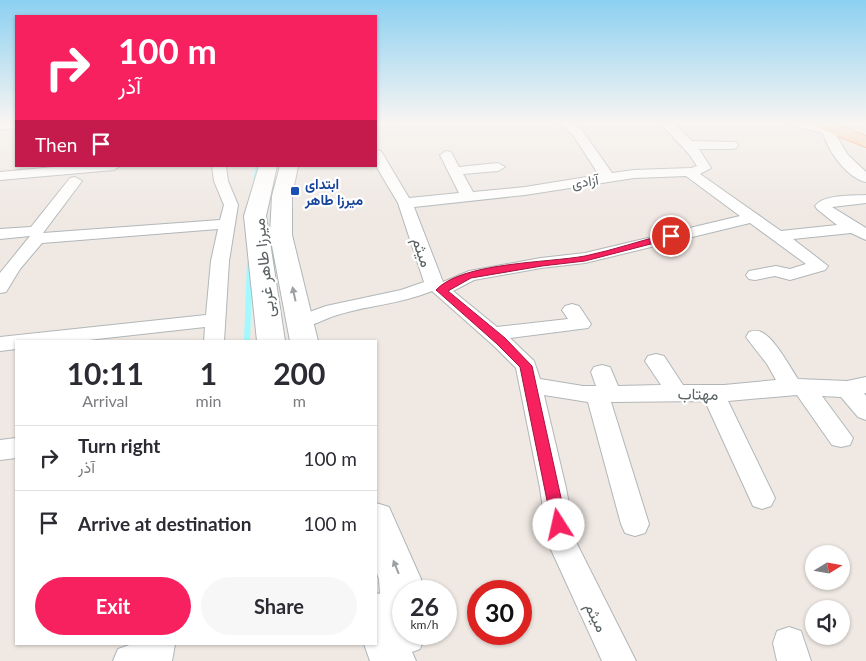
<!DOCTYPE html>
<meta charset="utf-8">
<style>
:root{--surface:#fff;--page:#f7f7f7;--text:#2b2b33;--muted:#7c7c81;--line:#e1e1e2;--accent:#f72160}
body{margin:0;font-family:Lato,Vazirmatn,sans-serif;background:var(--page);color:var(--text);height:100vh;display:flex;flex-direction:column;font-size:19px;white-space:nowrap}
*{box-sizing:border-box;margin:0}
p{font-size:16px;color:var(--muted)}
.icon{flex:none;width:28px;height:28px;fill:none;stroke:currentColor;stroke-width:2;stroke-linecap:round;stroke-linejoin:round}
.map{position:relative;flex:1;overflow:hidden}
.side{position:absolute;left:15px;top:340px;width:362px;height:305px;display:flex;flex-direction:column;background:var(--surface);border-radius:0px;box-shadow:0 1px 4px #0004}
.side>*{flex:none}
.top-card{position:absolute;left:15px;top:15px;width:362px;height:152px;border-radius:0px;box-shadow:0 1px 4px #0004;background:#f72160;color:#fff;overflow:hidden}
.needle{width:32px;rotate:79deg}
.fabs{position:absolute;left:805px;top:545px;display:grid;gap:10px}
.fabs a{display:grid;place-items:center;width:45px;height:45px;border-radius:50%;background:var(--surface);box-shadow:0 1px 4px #0004;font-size:25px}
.speed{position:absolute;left:392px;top:580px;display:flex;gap:10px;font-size:25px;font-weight:700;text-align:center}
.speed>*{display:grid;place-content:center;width:65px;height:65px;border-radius:50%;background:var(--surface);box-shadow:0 1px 4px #0004;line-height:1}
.speed small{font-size:12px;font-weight:400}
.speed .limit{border:8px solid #d22;background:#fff;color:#111}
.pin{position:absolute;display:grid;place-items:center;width:42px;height:42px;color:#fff;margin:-21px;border:2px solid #fff;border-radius:50%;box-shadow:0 1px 5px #0007}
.me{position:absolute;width:55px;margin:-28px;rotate:350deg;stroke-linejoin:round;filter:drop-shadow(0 0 4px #0008)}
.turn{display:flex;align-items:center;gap:18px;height:105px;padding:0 20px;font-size:22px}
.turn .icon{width:65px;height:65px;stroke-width:2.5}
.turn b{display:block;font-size:35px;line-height:42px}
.then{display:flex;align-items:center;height:48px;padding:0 20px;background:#0003;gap:10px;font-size:19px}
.eta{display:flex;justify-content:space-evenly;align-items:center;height:85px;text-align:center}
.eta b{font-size:30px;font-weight:700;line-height:35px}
.cta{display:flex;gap:10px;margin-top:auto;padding:10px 20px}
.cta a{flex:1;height:58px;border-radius:30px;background:var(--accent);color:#fff;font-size:20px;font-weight:700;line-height:58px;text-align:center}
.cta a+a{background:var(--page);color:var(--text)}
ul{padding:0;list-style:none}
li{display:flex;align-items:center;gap:15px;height:65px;padding:0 20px;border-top:1px solid var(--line)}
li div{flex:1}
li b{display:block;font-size:19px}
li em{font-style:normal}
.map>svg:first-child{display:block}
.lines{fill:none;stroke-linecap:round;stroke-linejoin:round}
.stream{fill:#a3f9ff;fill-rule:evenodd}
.street-casing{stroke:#b1b7b9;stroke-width:2}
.secondary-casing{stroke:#afb7b9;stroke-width:2}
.primary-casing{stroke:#fc8a4e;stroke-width:2}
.street{fill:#fff;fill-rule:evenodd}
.secondary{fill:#fff;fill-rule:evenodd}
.primary{fill:#ffd0a8;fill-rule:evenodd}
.oneway{fill:#9da1a3}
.route{fill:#f72160;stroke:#a1153e}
.transit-dot{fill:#1a4fb4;stroke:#fff;stroke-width:2}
.labels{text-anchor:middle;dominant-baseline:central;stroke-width:4.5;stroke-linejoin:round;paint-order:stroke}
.far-street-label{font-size:14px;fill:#5b6365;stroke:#fff}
.far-transit-label{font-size:14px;font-weight:bold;fill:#164399;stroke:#fff;text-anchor:start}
.street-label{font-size:16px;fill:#5b6365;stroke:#fff}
</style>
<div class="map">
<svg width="866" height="661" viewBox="0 0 866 661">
<rect width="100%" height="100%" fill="#efe8e3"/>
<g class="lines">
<path class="stream" d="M 255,166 L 259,166 L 257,185 L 255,186 L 253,185 Z
M 250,260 L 253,262 L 250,341 L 244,341 L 247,262 Z"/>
<defs>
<path id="street" d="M 0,122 L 16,122 L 16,127 L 0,130 Z
M 557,122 L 571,122 L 582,130 L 612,173 L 634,170 L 691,168 L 697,166 L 689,154 L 659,122 L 672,122 L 692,141 L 736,142 L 738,145 L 736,148 L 732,149 L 699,149 L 711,168 L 700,174 L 781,231 L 837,225 L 817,209 L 815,206 C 824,194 852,196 866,195 L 866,203 L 832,207 L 866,228 L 866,240 L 851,233 L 793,239 L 828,266 L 825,270 L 790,280 L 775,276 L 755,280 L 749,279 L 746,275 L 749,271 L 776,266 L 790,269 L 806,264 L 750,223 L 585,263 L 541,268 L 474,280 L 453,291 L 497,327 L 568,319 L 562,310 L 565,306 L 572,304 L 579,306 L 591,324 L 588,328 L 510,338 L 534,361 L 540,379 L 583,386 L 596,386 L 591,372 L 594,367 L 602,365 L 610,367 L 618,386 L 661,385 L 645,361 L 648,356 L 656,354 L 664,356 L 683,385 L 724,385 L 776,380 L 767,364 L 746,337 L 749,332 C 753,331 756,330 761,332 C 774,337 790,367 798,379 L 847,381 L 866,377 L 866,393 L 864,393 L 866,396 L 866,420 L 858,417 L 841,397 L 822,396 L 853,438 L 850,445 L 841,447 L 832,445 L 797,395 L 728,401 L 775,498 L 771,506 L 762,509 L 753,506 L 705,401 L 611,402 L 649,524 L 645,533 L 635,536 L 625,533 L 621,524 L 588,402 L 544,395 L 566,488 L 576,542 L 636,661 L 602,661 L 548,543 L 540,488 L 516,368 L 494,346 L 432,291 C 401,304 369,305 337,315 C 323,319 308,330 293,326 L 290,322 L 293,318 L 326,306 L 401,290 L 424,282 L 398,203 L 376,166 L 376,150 L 381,151 L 409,198 L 459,193 L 440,155 L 446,151 L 451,152 L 459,167 L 498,163 L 505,167 L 498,171 L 463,174 L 473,192 L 525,187 L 599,175 L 573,135 ZM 686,176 L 740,216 L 585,253 L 541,258 L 469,271 L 443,282 L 414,207 L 525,195 L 634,178 Z
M 784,122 L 808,122 L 846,130 L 848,133 L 846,136 L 836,135 L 837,137 L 848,155 L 866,172 L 866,182 C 847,178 828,151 823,133 L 786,124 Z
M 65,166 L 120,166 L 114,170 L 0,180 L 0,172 Z
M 212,166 L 226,166 L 228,181 L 238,205 L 229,261 L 224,341 L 204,341 L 205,327 L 79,341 L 16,341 L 16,349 L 0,351 L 0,337 L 206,315 L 211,261 L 218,229 L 42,243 L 20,269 L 6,292 L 0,293 L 0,273 L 30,236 L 0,239 L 0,229 L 31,227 L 70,178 L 75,177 L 82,181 L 43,233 L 220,220 L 224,205 L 214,181 Z
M 16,438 L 16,458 L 0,460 L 0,440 Z
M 789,627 L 801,631 L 811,661 L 777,661 L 773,643 L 777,631 Z
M 132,644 L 175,644 L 172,661 L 113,661 L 118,649 Z"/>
<path id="secondary" d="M 376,122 L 397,122 L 395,125 L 376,128 Z
M 259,166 L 277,166 L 266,216 L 285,341 L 257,341 L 244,216 Z
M 280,166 L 298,166 L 292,196 L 292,235 L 318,341 L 290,341 L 270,235 L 272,196 Z
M 376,503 L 389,507 L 421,579 L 422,591 L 404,591 L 404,634 L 426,634 L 420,649 L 412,652 L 416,661 L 370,661 L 364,644 L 376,644 L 376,593 L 380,594 L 379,579 L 376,571 Z"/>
<path id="primary" d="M 809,122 L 832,122 L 866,136 L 866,147 L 811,125 Z"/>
</defs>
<use href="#street" class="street-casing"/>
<use href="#secondary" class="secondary-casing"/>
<use href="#primary" class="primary-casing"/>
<use href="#street" class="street"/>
<use href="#secondary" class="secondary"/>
<use href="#primary" class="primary"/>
</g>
<defs><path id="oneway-solid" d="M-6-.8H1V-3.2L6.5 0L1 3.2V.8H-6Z" transform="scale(1.25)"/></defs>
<g class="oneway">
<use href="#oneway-solid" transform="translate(294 294) rotate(-102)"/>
<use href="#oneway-solid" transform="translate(396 567) rotate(-112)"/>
</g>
<linearGradient id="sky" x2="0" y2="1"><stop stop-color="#8cd0f1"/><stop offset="0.57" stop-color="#f8f5f2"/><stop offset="1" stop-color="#f8f5f2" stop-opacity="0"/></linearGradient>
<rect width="866" height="215" fill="url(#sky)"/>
<path class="route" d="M 671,233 L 675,236 L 674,238 L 585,261 L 542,266 L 471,278 L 448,291 L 505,338 L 532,366 L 567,525 L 564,530 L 559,532 L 553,530 L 520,367 L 497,344 L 436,290 C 462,262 547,263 585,256 C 614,250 642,240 671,233 Z"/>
<rect class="transit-dot" x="290" y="186" width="10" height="10" rx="2.5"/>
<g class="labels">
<g class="far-street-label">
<text transform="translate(585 181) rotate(-9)">آزادی</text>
</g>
<g class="far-transit-label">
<text x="305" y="183">ابتدای<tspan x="305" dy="16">میرزا طاهر</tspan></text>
</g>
<g class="street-label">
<text transform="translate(423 252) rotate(71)">میثم</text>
<text transform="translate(263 268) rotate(-96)">میرزا طاهر غربی</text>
<text transform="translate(698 393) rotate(1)">مهتاب</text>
<text transform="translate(597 617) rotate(64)">میثم</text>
</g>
</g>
</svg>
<div class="fabs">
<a><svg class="needle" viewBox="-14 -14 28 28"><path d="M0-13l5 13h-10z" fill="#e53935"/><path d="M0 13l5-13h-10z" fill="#7c7c81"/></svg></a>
<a><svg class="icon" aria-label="sound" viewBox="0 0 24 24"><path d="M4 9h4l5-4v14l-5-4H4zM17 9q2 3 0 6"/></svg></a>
</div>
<div class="speed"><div>26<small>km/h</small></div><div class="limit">30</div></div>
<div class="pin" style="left:671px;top:236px;background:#d93025"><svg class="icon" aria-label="arrive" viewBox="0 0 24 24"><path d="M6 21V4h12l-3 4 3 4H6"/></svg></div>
<svg class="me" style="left:559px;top:525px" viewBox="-20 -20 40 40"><circle r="19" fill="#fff"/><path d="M0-13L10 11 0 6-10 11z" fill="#f72160"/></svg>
<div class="top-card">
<div class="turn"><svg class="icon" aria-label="right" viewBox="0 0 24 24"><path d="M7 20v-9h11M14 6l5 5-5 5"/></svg><div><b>100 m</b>آذر</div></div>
<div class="then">Then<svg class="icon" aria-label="arrive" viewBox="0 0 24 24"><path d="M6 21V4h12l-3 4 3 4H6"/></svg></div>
</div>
<section class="side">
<div class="eta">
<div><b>10:11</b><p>Arrival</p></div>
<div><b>1</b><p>min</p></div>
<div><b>200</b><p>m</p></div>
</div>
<ul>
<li><svg class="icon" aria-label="right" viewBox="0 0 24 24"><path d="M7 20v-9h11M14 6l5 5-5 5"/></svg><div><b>Turn right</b><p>آذر</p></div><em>100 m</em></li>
<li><svg class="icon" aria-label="arrive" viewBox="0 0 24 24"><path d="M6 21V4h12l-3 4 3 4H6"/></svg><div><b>Arrive at destination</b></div><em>100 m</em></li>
</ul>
<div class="cta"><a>Exit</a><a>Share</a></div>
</section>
</div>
